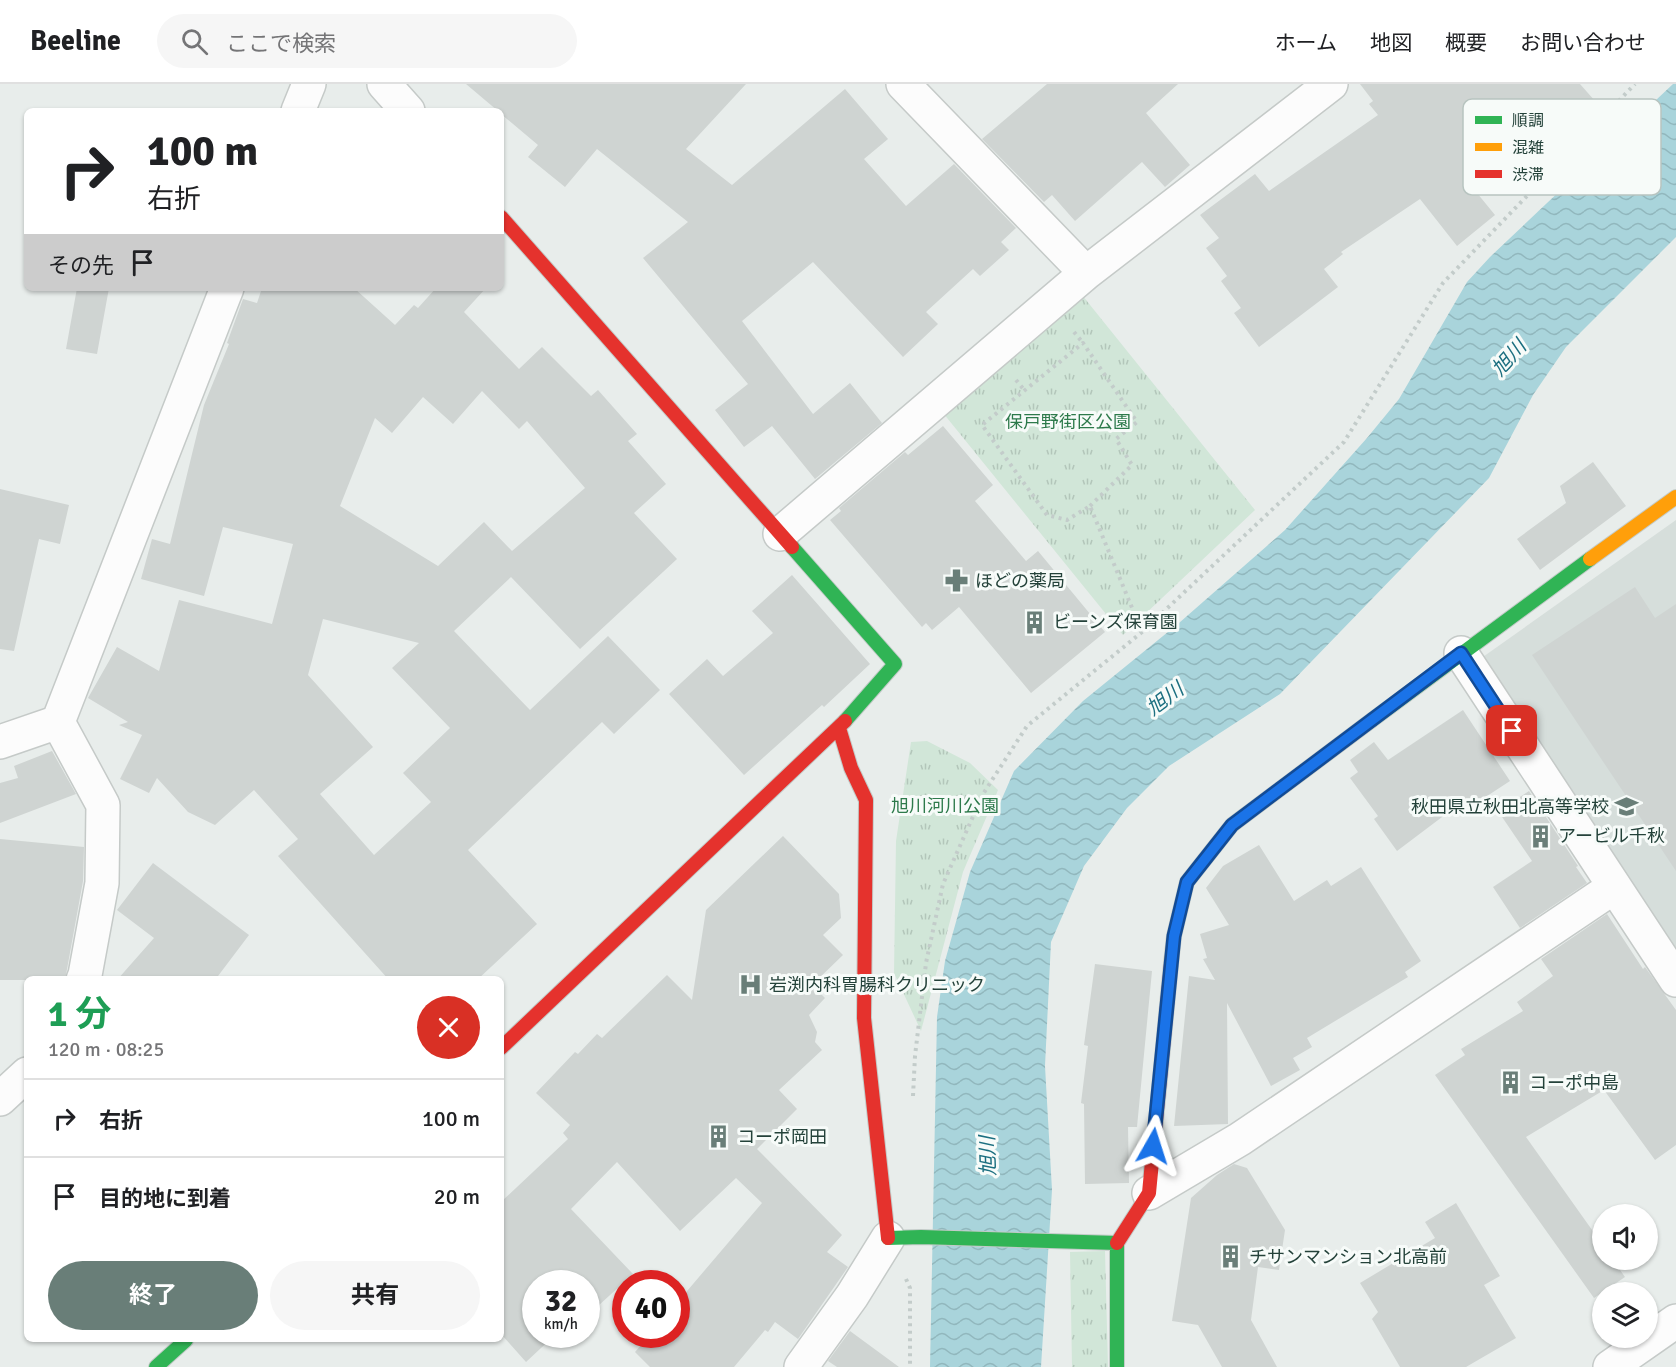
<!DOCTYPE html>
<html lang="ja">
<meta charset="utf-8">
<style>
:root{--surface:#fff;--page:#f6f6f6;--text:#202124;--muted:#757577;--line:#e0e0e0;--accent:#697e78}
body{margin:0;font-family:Signika,"Noto Sans JP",sans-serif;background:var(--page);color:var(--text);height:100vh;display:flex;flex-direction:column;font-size:22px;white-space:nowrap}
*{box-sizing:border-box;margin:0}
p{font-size:20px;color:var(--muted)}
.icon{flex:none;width:33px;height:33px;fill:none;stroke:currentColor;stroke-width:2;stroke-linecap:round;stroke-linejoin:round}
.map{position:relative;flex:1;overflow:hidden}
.drawer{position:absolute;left:24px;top:892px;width:480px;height:366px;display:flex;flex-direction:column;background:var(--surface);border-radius:9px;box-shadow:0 2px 4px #0004}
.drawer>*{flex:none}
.top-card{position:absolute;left:24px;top:24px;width:480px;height:183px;border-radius:9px;box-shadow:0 2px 4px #0004;background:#fff;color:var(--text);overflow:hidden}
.buttons{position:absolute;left:1592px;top:1120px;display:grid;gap:12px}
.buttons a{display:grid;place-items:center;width:66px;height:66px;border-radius:50%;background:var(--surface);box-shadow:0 2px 4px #0004;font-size:30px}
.speed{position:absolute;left:522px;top:1186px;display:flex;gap:12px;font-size:30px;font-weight:700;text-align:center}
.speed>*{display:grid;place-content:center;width:78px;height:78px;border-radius:50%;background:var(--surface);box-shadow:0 2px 4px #0004;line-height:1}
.speed small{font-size:15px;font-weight:400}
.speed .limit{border:9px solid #d22;background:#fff;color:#111}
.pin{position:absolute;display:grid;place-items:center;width:51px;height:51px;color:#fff;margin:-26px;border-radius:12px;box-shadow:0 3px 9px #0006}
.me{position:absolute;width:66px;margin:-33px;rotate:6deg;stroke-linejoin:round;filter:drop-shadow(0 0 4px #0008)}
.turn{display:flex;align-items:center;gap:21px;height:126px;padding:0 24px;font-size:27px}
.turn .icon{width:78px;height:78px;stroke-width:2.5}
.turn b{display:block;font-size:42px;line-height:51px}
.then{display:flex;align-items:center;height:57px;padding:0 24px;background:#0003;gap:12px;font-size:22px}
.round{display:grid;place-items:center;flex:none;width:63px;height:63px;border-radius:32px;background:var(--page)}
.headline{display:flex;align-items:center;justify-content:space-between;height:102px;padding:0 24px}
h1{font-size:36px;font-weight:700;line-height:45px;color:#1e9e55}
.button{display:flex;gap:12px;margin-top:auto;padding:12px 24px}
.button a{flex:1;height:69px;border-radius:36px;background:var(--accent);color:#fff;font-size:24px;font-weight:700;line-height:69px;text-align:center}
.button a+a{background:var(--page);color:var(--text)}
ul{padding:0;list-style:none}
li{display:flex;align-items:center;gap:18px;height:78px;padding:0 24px;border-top:2px solid var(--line)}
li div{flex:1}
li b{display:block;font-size:22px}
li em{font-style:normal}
header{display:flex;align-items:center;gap:36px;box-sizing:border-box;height:84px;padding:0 30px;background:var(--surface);border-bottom:2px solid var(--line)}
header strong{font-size:28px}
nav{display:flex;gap:33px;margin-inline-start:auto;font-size:21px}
.search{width:420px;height:54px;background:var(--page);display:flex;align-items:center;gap:15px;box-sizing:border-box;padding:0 21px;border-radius:33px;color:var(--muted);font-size:22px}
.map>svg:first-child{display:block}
.built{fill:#d6dedb}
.grass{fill:url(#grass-tufts)}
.water{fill:url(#water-waves)}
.building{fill:#cfd4d2;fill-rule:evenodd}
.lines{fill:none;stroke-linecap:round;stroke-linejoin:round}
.street-casing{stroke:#c5cac8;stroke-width:36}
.fast-casing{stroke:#c3cbc8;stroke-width:16}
.slow-casing{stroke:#c3cbc8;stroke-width:16}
.jam-casing{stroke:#c3cbc8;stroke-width:16}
.path{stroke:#c3ccca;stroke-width:4;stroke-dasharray:3 4.5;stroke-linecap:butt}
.street{stroke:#fcfcfc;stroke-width:33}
.fast{stroke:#30b455;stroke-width:14}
.slow{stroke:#ff9f0a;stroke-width:14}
.jam{stroke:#e5322d;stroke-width:14}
.route-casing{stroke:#114b97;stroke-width:15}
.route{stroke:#1a73e8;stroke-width:10}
.labels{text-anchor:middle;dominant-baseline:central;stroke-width:6;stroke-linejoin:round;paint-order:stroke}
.park-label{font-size:18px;fill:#2d7a4b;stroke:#f7fbf9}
.poi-label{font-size:18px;fill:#24423a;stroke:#f7fbf9;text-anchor:start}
.water-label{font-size:20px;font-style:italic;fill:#1c6f80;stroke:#f7fbf9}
.key{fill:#f7fbf9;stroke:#b8c4c0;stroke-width:1.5}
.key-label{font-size:16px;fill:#24423a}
</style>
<header>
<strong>Beeline</strong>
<div class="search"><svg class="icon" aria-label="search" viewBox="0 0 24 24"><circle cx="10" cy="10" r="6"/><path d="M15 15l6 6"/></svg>ここで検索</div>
<nav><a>ホーム</a><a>地図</a><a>概要</a><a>お問い合わせ</a></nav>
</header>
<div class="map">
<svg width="1676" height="1283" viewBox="0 0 1676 1283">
<defs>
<pattern id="grass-tufts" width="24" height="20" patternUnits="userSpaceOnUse" patternTransform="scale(1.5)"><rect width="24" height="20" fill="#d1e6d8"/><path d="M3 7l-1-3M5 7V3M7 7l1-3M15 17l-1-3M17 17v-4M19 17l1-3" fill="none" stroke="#b3c6ba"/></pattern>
<pattern id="water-waves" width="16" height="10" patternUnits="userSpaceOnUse" patternTransform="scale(1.5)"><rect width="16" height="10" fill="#a9d4db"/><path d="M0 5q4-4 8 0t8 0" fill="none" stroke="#91b7bd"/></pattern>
</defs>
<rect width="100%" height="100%" fill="#e8edeb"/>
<path class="built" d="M 1676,436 L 1676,870 L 1480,575 Z"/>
<path class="grass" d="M 1078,206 L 1255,426 L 1123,551 L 939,324 Z
M 927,657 L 970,679 L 998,706 L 963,788 L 921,947 L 894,889 L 896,757 L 911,658 Z
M 1105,1167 L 1108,1283 L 1072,1283 L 1070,1168 Z"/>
<path class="water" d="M 1673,0 L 1676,0 L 1676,153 L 1566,263 L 1533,311 L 1489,394 L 1280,610 L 1169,682 L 1127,724 L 1084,782 L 1051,858 L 1045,982 L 1052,1106 L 1041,1283 L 930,1283 L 937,933 L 945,877 L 970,788 L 1014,687 L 1083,617 L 1179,539 L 1285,446 L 1367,354 L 1399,315 L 1467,198 L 1490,173 Z"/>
<path class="building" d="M 466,0 L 746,0 L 686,65 L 732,101 L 845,5 L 888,55 L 864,75 L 906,122 L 954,80 L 1016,144 L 1001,158 L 1009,166 L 980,192 L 973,185 L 926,228 L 938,240 L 903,273 L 813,178 L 742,237 L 813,330 L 850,299 L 882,339 L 815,395 L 772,342 L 744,363 L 715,326 L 748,300 L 643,174 L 688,138 L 597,65 L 565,103 L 528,73 L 538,61 L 501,30 L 501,27 L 498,27 Z
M 1047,0 L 1178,0 L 1146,29 L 1190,81 L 1165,103 L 1142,78 L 1075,137 L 1052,111 L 1044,118 L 982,55 Z
M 1360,0 L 1580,0 L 1595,17 L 1559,47 L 1555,43 L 1477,109 L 1495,131 L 1457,162 L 1420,115 L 1341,168 L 1343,170 L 1324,185 L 1338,203 L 1259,263 L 1234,229 L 1241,224 L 1221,197 L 1227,192 L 1206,164 L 1219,154 L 1200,131 L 1255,90 L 1269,107 L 1378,31 L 1369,20 L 1373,17 Z
M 77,204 L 109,204 L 97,270 L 66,265 Z
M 262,204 L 354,204 L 395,241 L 414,221 L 418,224 L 436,204 L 486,204 L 464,228 L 519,285 L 542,263 L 591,312 L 598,306 L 637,350 L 628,357 L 666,400 L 634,429 L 677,475 L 580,565 L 511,493 L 454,547 L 530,626 L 608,552 L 660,606 L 614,650 L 602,638 L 468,766 L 537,840 L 477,896 L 389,896 L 278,772 L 298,755 L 254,706 L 215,741 L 188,728 L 157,694 L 149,709 L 120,695 L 142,651 L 119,641 L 128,638 L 88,614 L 117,563 L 159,587 L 179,516 L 272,540 L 293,460 L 223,443 L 204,512 L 141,495 L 152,455 L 170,460 L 204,321 L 229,260 L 227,259 L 243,215 L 257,219 ZM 482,307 L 519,345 L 527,337 L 585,404 L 512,467 L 484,438 L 438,482 L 340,422 L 375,334 L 392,349 L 423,313 L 453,340 ZM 323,535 L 419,559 L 392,584 L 450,644 L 403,689 L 431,718 L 374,771 L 320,710 L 373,663 L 308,591 Z
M 943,342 L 993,401 L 975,417 L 1026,477 L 1038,467 L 1105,548 L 1031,609 L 959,523 L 932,546 L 926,539 L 922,543 L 830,436 L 841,427 L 839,424 L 905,368 L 908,371 Z
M 1593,378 L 1626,422 L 1540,486 L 1517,455 L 1566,419 L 1560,402 Z
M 0,405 L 69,421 L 60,460 L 39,455 L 14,567 L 0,565 Z
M 792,491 L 870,580 L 824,623 L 822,621 L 744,691 L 669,610 L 707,575 L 723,592 L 773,549 L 752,527 Z
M 1635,503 L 1655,534 L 1676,520 L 1676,787 L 1532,571 Z
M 1463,626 L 1510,697 L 1458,731 L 1454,724 L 1397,767 L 1374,735 L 1378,732 L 1350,694 L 1358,688 L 1350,676 L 1374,658 L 1388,676 Z
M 52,667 L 76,710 L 0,739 L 0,699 L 18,694 L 14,682 Z
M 1529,707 L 1578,782 L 1576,783 L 1587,799 L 1520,844 L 1493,803 L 1532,777 L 1498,727 Z
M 783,752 L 839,810 L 841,834 L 823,851 L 843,871 L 812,901 L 825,914 L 809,931 L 817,948 L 815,958 L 822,966 L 779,1006 L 797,1025 L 757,1065 L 842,1151 L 827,1168 L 848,1183 L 798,1255 L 775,1238 L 768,1248 L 765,1246 L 734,1283 L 650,1283 L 635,1268 L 650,1251 L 676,1251 L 676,1220 L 762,1119 L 736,1094 L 680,1147 L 617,1078 L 571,1125 L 633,1190 L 586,1233 L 586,1200 L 536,1200 L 536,1251 L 555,1251 L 526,1278 L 501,1250 L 501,1118 L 568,1055 L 563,1049 L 570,1041 L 536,1009 L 575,968 L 578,970 L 597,950 L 602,954 L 667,891 L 692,916 L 706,826 Z
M 0,755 L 84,763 L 83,797 L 65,896 L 0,896 Z
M 1259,761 L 1294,817 L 1327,796 L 1331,802 L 1361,783 L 1421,877 L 1405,888 L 1408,893 L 1307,954 L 1312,963 L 1293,974 L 1300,986 L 1271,1002 L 1227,919 L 1228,1040 L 1174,1042 L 1189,892 L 1215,896 L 1203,875 L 1207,874 L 1200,850 L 1229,841 L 1206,804 L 1223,782 Z
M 153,779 L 249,851 L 215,896 L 117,896 L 154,854 L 117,826 Z
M 1607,830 L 1643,885 L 1645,883 L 1676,926 L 1676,1061 L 1655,1076 L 1604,1006 L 1526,1053 L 1602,1160 L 1602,1176 L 1613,1176 L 1625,1193 L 1594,1214 L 1435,991 L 1465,971 L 1461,965 L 1523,927 L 1517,918 L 1553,892 L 1541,875 Z
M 1095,880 L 1152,887 L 1137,1043 L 1128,1043 L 1129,1099 L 1085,1100 L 1084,1020 L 1081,1019 L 1088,962 L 1084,961 Z
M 1234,1080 L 1247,1084 L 1285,1146 L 1279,1186 L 1258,1183 L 1251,1236 L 1277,1283 L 1222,1283 L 1198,1241 L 1172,1237 L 1191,1114 L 1217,1091 Z
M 1456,1119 L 1500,1192 L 1484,1201 L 1516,1254 L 1466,1283 L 1400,1283 L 1372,1235 L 1378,1228 L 1360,1199 L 1435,1154 L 1425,1138 Z
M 850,1247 L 899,1283 L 837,1283 L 828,1277 Z"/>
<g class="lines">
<defs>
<path id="street" d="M 384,0 L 408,27
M 903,0 L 1086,189
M 298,27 L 309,0
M 780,450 L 1086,189 L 1331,0
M 1461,569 L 1676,896
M 0,658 L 58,638
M 83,896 L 85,891 L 102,799 L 103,721 L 58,638 L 227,204
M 0,1015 L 27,990
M 1149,1109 L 1240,1055 L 1614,803
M 801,1283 L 852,1212 L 888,1154
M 1610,1283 L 1676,1237"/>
<path id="fast" d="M 792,463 L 895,580 L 845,637
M 1372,636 L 1590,475
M 888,1154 L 921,1153 L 1117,1159 L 1117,1283
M 156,1283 L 186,1256"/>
<path id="slow" d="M 1590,475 L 1676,413
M 1171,880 L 1174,852 L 1187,798 L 1232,741 L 1372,636"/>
<path id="jam" d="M 501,133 L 792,463
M 839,644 L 851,684 L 866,716 L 864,934 L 888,1154
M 501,964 L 845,637
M 1117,1159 L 1149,1109 L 1171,880"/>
</defs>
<use href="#street" class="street-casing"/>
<use href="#fast" class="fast-casing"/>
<use href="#slow" class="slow-casing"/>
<use href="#jam" class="jam-casing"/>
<path class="path" d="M 1074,248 L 1083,259
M 1016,296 L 1025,307
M 1090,422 L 1132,381 L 1116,355 L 1137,338 L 1083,259 L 982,341 L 1047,431 L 1067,436 L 1090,422 L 1142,548
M 913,1012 L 915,972 L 926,879 L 943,800 L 983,710 L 1027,642 L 1142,548 L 1344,358 L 1443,199 L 1635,0
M 906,1195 L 910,1204 L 910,1283"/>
<use href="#street" class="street"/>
<use href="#fast" class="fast"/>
<use href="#slow" class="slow"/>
<use href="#jam" class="jam"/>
</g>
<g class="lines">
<defs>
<path id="route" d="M 1153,1062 L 1174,852 L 1187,798 L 1232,741 L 1461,569 L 1512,647"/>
</defs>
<use href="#route" class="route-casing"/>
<use href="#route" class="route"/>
</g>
<defs>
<symbol id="pharmacy-bare" viewBox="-9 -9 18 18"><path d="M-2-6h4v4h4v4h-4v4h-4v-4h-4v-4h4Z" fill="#697e78" stroke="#f7fbf9" stroke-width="2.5" paint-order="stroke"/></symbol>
<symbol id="building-bare" viewBox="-9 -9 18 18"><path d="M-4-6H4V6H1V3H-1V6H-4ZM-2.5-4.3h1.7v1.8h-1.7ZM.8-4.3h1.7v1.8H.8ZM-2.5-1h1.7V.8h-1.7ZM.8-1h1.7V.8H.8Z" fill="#697e78" stroke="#f7fbf9" stroke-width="2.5" paint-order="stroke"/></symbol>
<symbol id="school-bare" viewBox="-9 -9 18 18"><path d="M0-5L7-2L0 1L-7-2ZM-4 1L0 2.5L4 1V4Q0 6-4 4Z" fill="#697e78" stroke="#f7fbf9" stroke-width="2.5" paint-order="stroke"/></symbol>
<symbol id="hospital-bare" viewBox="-9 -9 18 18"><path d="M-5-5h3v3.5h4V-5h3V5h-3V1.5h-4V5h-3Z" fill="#697e78" stroke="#f7fbf9" stroke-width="2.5" paint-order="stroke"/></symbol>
</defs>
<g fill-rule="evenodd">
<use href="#pharmacy-bare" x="940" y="480" width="33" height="33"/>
<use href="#building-bare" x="1018" y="522" width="33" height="33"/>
<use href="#school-bare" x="1610" y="706" width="33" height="33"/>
<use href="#building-bare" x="1524" y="736" width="33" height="33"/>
<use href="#hospital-bare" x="734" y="884" width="33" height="33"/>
<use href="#building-bare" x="1494" y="982" width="33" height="33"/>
<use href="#building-bare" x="702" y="1036" width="33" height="33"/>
<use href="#building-bare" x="1214" y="1156" width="33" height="33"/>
</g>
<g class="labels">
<g class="park-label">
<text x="1068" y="338">保戸野街区公園</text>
<text x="945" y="722">旭川河川公園</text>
</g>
<g class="poi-label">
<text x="975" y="497">ほどの薬局</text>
<text x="1053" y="538">ビーンズ保育園</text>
<text x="1609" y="723" text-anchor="end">秋田県立秋田北高等学校</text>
<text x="1558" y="752">アービル千秋</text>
<text x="769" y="901">岩渕内科胃腸科クリニック</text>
<text x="1529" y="999">コーポ中島</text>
<text x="737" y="1053">コーポ岡田</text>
<text x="1249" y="1173">チサンマンション北高前</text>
</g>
<g class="water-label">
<text transform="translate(1509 274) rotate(-48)">旭川</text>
<text transform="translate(1165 615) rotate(-37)">旭川</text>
<text transform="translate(988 1072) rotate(-92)">旭川</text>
</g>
</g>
<rect x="1463" y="15" width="198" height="96" rx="9" class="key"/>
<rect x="1475" y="32" width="27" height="8" fill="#30b455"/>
<rect x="1475" y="59" width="27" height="8" fill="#ff9f0a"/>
<rect x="1475" y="86" width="27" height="8" fill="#e5322d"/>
<g class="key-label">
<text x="1512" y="42">順調</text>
<text x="1512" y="69">混雑</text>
<text x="1512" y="96">渋滞</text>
</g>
</svg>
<div class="buttons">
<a><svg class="icon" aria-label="sound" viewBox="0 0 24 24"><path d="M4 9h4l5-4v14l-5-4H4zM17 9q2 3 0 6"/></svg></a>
<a><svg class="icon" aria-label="layers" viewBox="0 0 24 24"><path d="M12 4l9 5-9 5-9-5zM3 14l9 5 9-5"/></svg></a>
</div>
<div class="speed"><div>32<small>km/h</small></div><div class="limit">40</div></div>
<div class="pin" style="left:1512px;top:647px;background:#d93025"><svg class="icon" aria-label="arrive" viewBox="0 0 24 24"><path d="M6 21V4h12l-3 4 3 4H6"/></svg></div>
<svg class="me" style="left:1153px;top:1062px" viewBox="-20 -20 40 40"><path d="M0-17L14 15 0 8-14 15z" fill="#1a73e8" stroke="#fff" stroke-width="4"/></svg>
<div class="top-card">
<div class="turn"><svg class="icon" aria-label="right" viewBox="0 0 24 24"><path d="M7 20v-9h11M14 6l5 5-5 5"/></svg><div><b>100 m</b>右折</div></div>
<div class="then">その先<svg class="icon" aria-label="arrive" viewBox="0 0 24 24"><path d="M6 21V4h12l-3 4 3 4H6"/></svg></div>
</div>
<section class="drawer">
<div class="headline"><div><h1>1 分</h1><p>120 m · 08:25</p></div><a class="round" style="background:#d93025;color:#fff"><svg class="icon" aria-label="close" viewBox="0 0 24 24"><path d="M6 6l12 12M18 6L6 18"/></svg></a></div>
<ul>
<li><svg class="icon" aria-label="right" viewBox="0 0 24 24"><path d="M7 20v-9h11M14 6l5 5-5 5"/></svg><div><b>右折</b></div><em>100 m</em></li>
<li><svg class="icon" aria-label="arrive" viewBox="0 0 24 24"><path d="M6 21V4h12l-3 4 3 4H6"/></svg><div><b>目的地に到着</b></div><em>20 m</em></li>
</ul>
<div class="button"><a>終了</a><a>共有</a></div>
</section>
</div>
